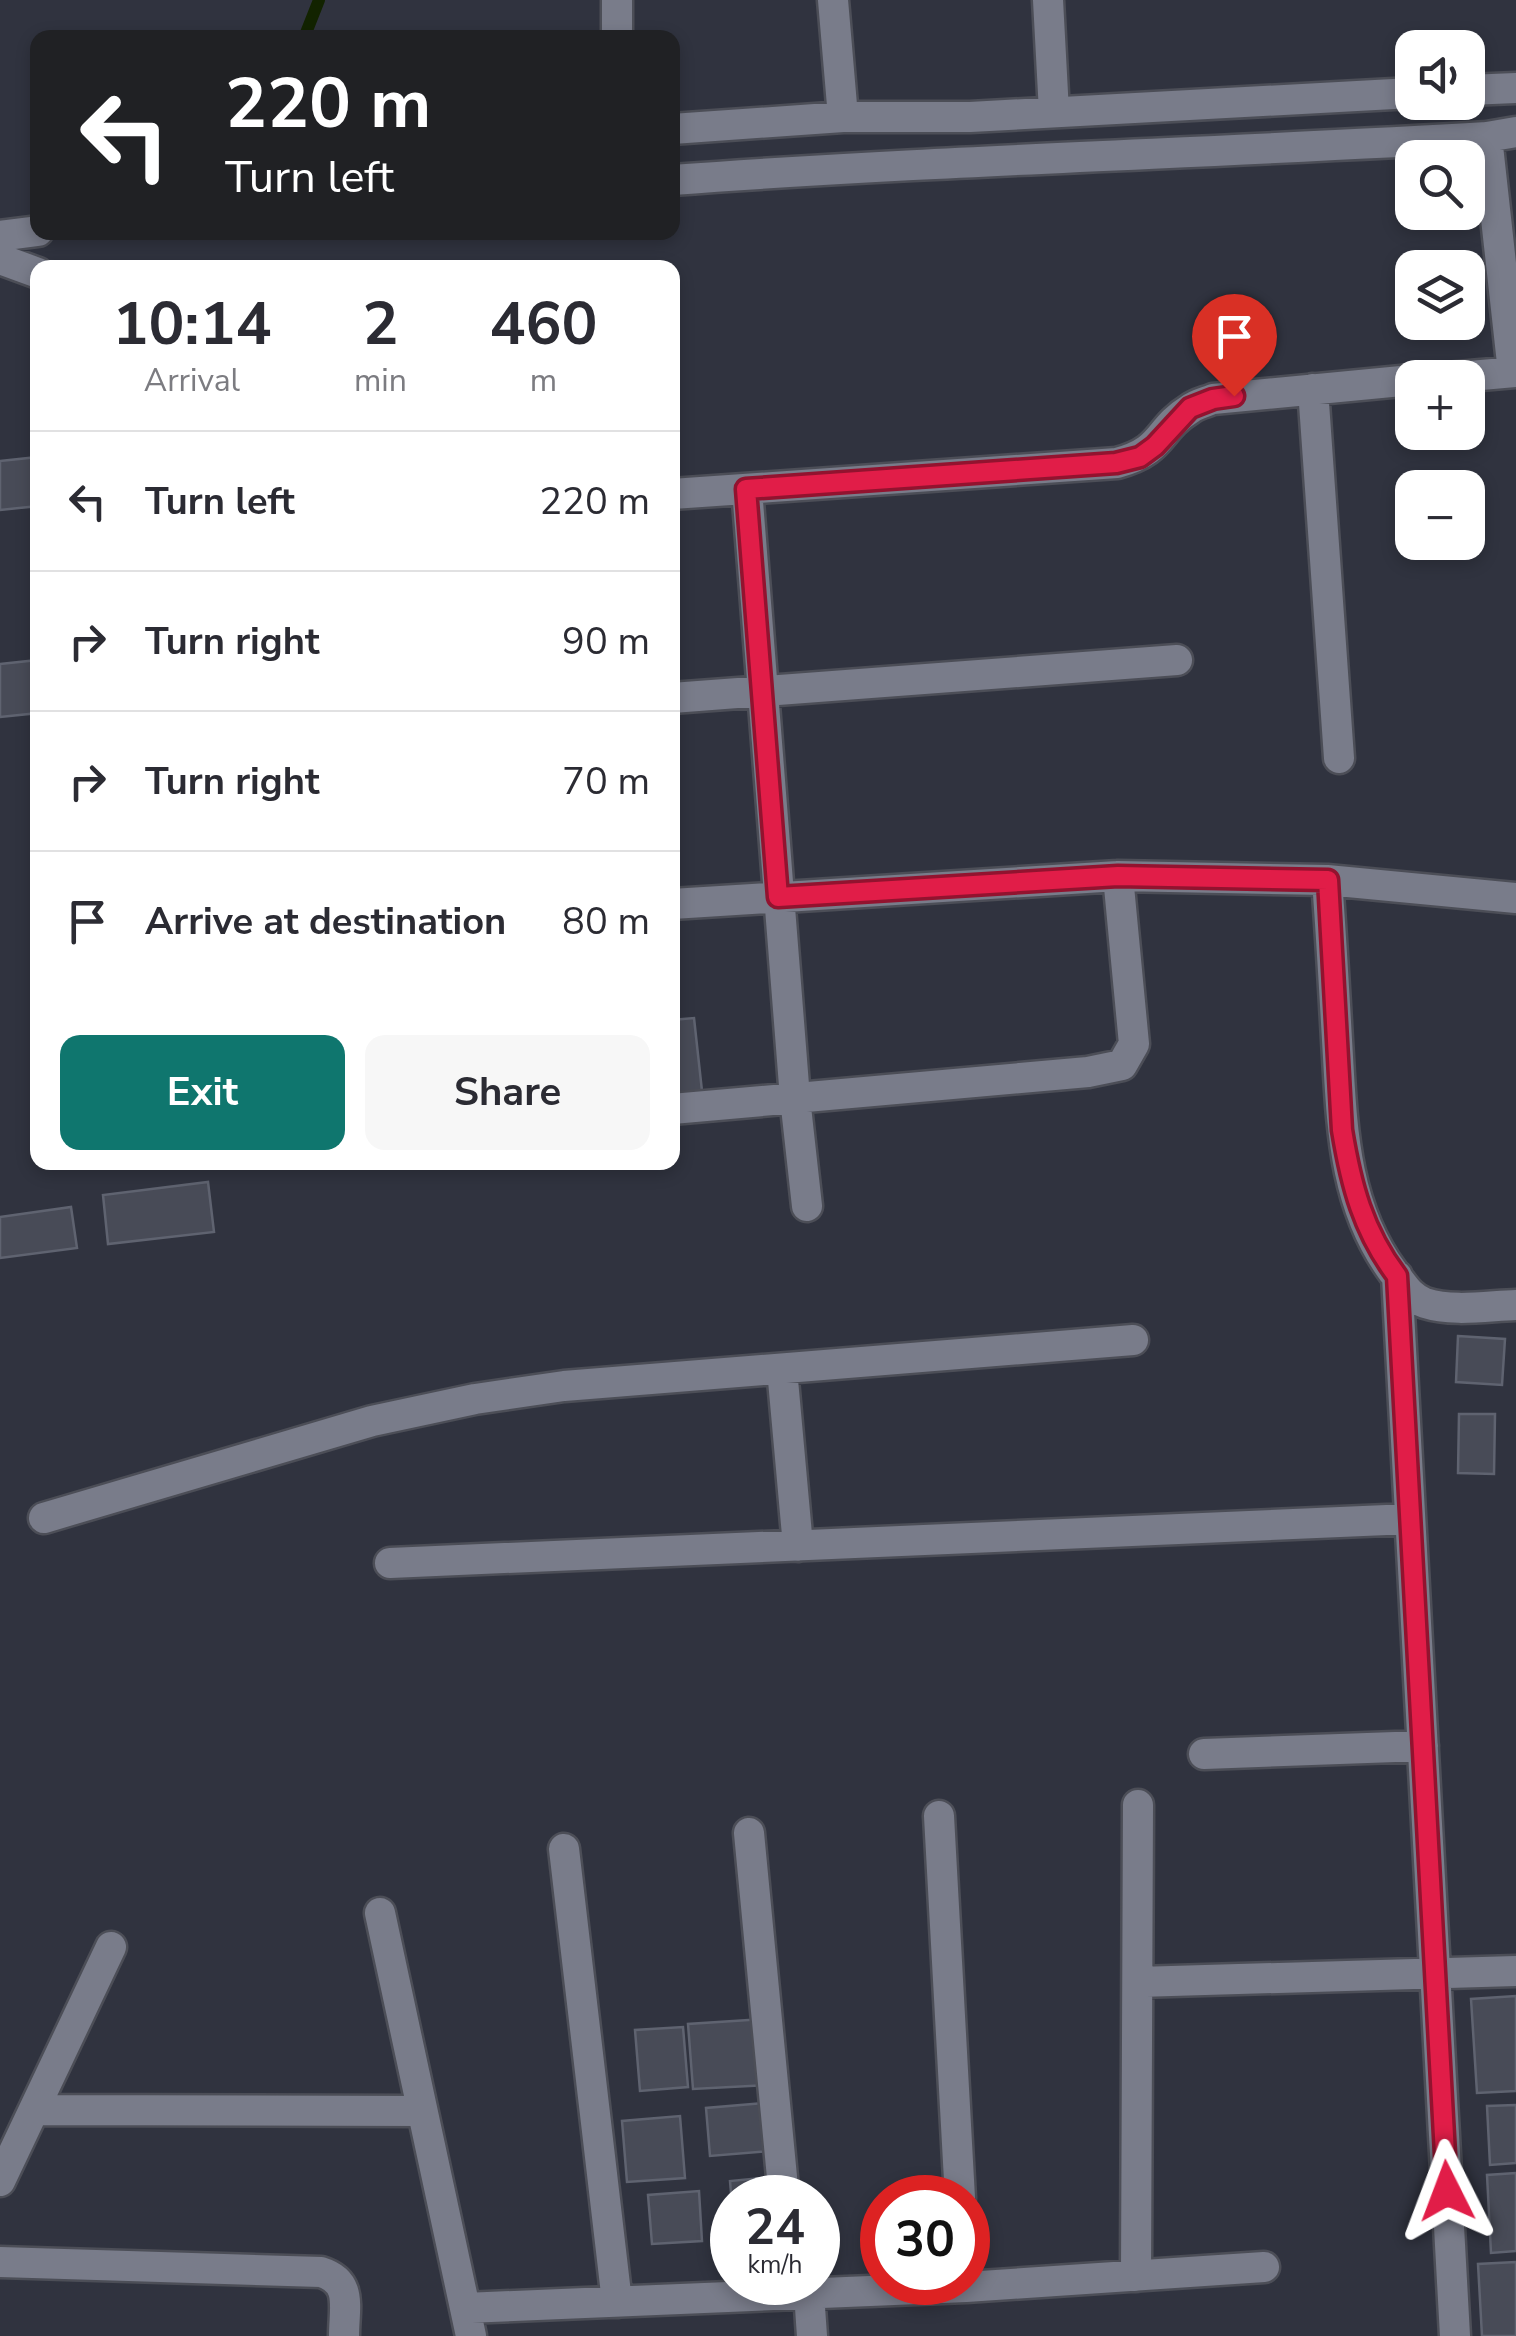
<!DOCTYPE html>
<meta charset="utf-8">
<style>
:root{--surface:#fff;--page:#f7f7f7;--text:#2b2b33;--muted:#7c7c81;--line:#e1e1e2;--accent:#0f766e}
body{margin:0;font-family:"Nunito Sans",sans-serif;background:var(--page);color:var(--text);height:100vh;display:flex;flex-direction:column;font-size:38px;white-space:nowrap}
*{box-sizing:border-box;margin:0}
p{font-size:32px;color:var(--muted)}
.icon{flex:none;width:55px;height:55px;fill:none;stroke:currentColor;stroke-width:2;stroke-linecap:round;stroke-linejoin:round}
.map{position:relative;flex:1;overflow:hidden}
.side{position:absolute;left:30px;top:260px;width:650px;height:910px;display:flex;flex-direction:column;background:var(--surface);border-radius:20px;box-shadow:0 5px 15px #0003}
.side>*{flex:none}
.hud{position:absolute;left:30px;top:30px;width:650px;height:210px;border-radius:20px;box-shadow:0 5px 15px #0003;background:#202124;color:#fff;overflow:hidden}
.controls{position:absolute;left:1395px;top:30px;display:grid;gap:20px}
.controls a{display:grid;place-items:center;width:90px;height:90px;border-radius:20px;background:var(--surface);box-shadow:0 5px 15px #0003;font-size:50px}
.speed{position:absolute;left:710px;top:2175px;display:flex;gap:20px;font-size:50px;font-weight:700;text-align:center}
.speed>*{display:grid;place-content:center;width:130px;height:130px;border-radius:50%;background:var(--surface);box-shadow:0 5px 15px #0003;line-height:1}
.speed small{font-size:25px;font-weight:400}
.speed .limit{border:15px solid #d22;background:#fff;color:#111}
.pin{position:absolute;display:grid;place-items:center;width:85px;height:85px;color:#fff;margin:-102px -42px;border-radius:50% 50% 50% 0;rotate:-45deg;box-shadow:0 0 10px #0007}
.pin .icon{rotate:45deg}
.me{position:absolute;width:110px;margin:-55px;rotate:357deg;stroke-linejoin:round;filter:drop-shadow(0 0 8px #0008)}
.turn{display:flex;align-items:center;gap:35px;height:210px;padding:0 30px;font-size:45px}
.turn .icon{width:130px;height:130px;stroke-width:2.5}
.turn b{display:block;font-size:70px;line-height:85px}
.eta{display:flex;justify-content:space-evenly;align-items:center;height:170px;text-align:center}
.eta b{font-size:60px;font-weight:700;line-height:70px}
.cta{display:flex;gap:20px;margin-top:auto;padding:20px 30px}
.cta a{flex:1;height:115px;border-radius:20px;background:var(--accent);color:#fff;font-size:40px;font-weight:700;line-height:115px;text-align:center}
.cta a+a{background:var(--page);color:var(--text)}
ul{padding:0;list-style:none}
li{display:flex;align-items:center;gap:30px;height:140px;padding:0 30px;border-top:2px solid var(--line)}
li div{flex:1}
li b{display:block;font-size:38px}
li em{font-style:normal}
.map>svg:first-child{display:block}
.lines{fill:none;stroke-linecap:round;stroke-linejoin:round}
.stream{stroke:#122300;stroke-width:12}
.building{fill:#484b57;stroke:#5f6370;stroke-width:2.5}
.minor-casing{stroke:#4c4e57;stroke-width:35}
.minor{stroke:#797c8a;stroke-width:30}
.route-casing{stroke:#92132f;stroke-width:25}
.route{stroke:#e11d48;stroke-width:18}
</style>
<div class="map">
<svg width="1516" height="2336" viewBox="0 0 1516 2336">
<rect width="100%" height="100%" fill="#30333f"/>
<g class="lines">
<path class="stream" d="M 304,38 L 319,0"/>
</g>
<path class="building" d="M 38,457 L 38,506 L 0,510 L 0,461 Z
M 38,660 L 38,713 L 0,717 L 0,664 Z
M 694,1018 L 702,1091 L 672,1094 L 672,1020 Z
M 208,1182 L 214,1232 L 108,1244 L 103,1195 Z
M 71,1207 L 77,1248 L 0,1258 L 0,1217 Z
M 1458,1336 L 1505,1339 L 1502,1385 L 1456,1382 Z
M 1459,1414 L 1495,1414 L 1494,1474 L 1458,1473 Z
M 1516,1996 L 1516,2091 L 1477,2093 L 1471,1999 Z
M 764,2019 L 768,2085 L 693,2089 L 688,2024 Z
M 683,2027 L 688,2087 L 640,2091 L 635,2030 Z
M 765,2103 L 769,2151 L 710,2156 L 706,2108 Z
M 1516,2105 L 1516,2163 L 1490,2165 L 1487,2106 Z
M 680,2116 L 685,2178 L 627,2182 L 622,2121 Z
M 1516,2173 L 1516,2251 L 1491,2253 L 1487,2175 Z
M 781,2176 L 782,2198 L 732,2198 L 732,2205 L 730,2181 Z
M 699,2191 L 702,2241 L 652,2244 L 648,2195 Z
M 1516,2262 L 1516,2336 L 1482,2336 L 1478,2264 Z"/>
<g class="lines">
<defs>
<path id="minor" d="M 833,0 L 843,117
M 1048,0 L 1054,112
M 617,38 L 617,0
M 1468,90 L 1516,88
M 672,129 L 843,117 L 970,117 L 1412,93
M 1487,137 L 1513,372
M 672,180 C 944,160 1216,153 1487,137 L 1516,132
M 0,236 L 38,231
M 0,259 L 38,273
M 1447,378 L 1516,372
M 1313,389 L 1339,758
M 747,489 L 795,1098 L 807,1206
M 672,494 L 1117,463 C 1165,450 1156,430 1190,409 C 1196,404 1206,402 1213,399 L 1412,380
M 672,698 L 1177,660
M 1327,880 C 1331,933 1334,986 1337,1040 C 1342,1121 1342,1203 1393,1272 C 1403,1284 1409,1297 1425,1303 C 1453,1312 1487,1306 1516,1305
M 672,904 L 1118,876 L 1327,880 L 1516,898
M 672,1109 L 1088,1072 L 1122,1065 L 1134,1044 L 1118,876
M 1397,1276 L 1455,2336
M 782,1369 L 798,1546
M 44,1518 L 372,1421 L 475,1399 L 564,1386 L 1133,1340
M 390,1563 L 1410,1519
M 1204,1754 L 1423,1746
M 939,1816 L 960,2198
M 749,1833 L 784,2198
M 564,1849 L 617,2302
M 380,1913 L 471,2336
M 1138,1982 L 1516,1971
M 34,2110 L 422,2111
M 0,2181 L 111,1947
M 0,2262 L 321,2272 C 353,2282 344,2307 344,2336
M 1136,2276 L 1138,1805
M 809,2293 L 812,2336
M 465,2308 L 966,2287 L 1264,2267"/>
</defs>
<use href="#minor" class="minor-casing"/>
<use href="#minor" class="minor"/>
</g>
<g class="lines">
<defs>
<path id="route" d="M 1234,396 L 1213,399 L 1190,408 L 1155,446 L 1140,457 L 1116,463 L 746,489 L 778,897 L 1118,876 L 1328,880 L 1342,1130 C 1351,1185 1363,1231 1397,1276 L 1447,2191"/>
</defs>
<use href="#route" class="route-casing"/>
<use href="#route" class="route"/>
</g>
</svg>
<div class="controls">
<a><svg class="icon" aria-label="sound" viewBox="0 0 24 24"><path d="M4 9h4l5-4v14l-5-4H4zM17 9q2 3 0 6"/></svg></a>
<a><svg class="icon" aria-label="search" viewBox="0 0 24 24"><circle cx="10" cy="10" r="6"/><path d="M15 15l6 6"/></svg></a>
<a><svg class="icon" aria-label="layers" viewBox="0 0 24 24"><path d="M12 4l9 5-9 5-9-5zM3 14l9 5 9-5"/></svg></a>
<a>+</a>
<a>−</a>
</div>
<div class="speed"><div>24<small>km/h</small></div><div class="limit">30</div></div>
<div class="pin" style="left:1234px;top:396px;background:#d93025"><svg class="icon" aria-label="arrive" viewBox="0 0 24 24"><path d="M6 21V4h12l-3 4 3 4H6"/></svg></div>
<svg class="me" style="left:1447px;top:2191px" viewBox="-20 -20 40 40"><path d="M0-17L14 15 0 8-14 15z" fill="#e11d48" stroke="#fff" stroke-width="4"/></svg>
<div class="hud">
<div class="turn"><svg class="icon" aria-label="left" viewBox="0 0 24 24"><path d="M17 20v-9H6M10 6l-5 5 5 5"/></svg><div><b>220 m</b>Turn left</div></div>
</div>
<section class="side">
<div class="eta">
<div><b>10:14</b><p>Arrival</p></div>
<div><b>2</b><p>min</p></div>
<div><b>460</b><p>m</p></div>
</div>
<ul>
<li><svg class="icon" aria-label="left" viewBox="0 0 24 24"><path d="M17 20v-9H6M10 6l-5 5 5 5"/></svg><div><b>Turn left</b></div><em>220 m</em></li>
<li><svg class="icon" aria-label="right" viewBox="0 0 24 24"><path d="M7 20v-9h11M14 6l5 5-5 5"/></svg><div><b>Turn right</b></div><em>90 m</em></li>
<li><svg class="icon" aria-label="right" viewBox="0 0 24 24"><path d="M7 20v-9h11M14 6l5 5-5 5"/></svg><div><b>Turn right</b></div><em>70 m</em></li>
<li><svg class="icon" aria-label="arrive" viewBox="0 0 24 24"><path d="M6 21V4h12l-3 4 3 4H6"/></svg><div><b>Arrive at destination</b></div><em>80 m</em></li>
</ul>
<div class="cta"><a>Exit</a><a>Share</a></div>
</section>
</div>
